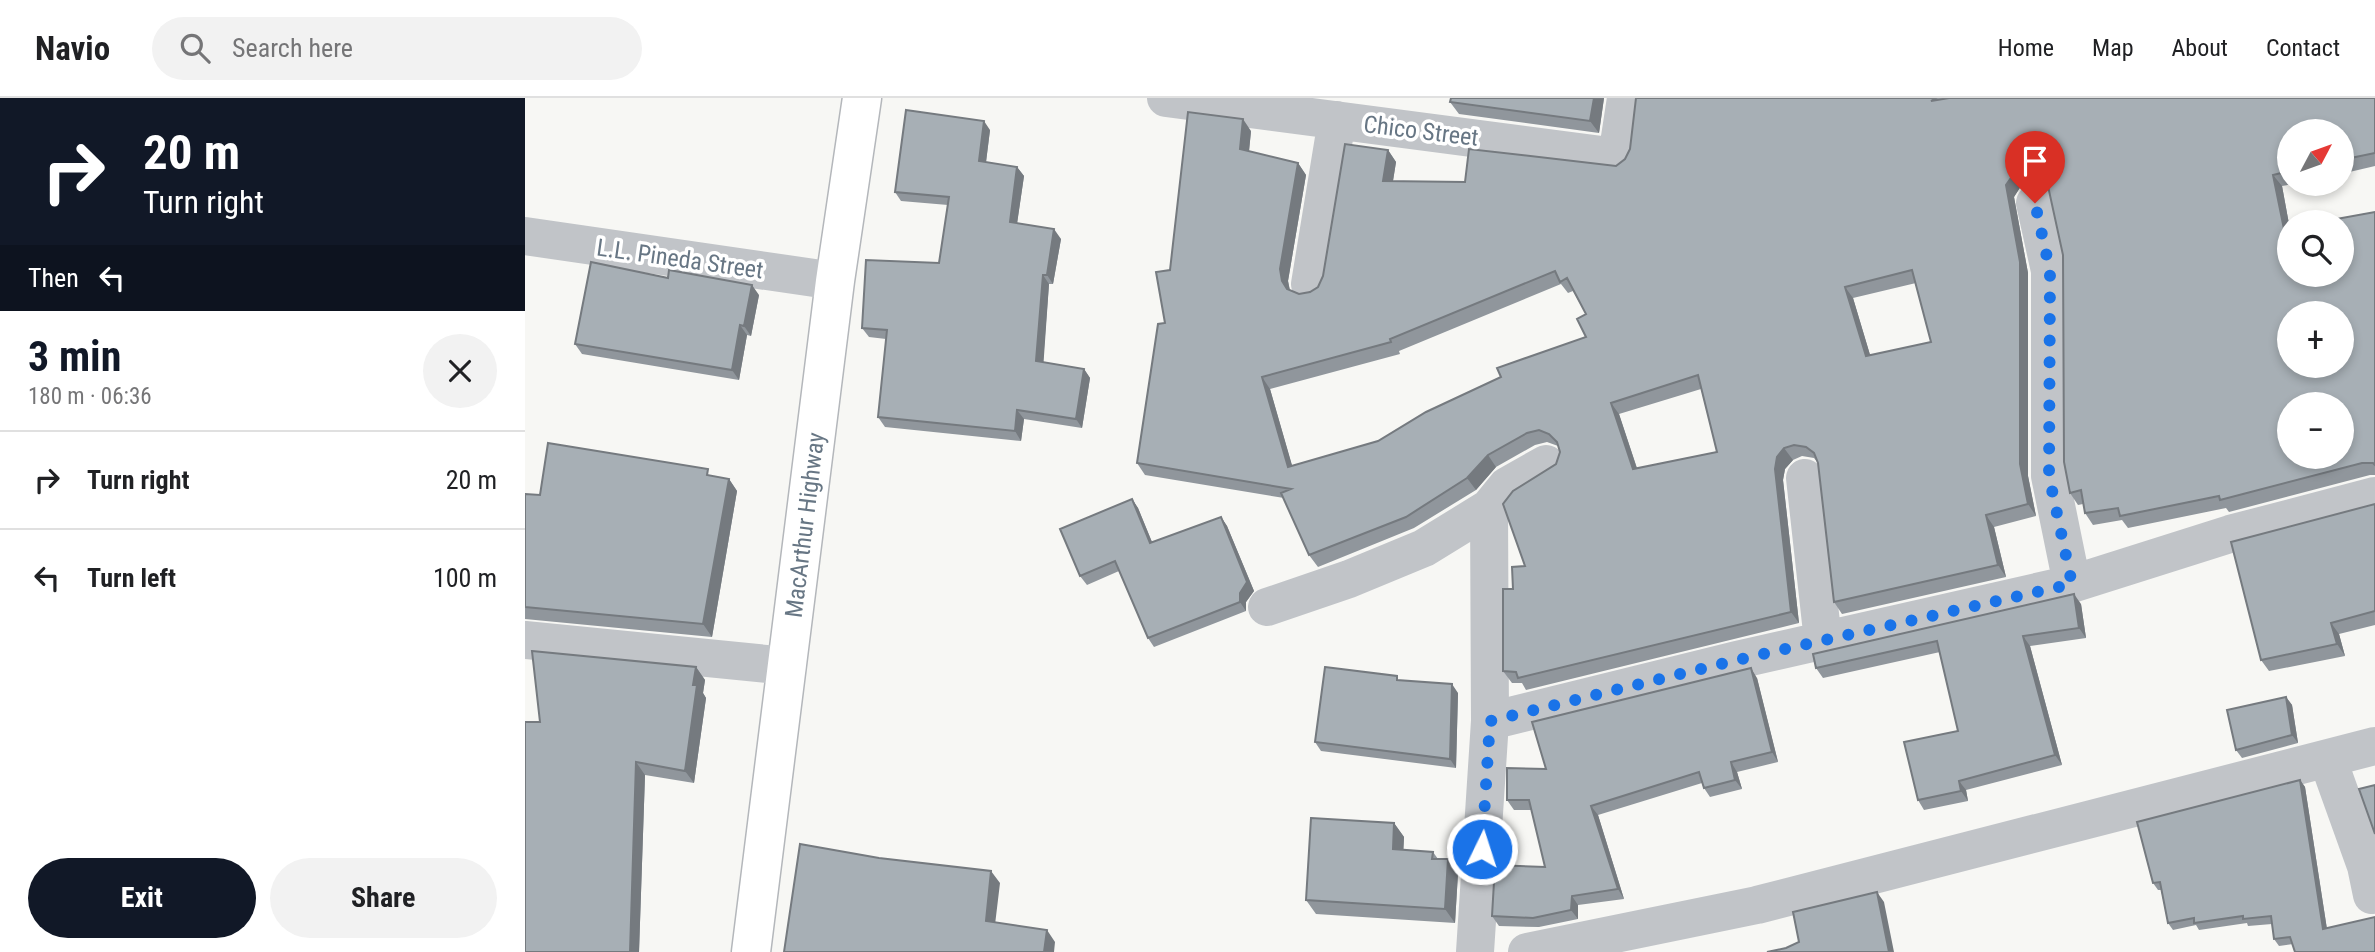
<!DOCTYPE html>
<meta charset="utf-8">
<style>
:root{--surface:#fff;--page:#f2f2f2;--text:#202124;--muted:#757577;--line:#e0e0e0;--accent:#111827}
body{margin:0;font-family:"Roboto Condensed",sans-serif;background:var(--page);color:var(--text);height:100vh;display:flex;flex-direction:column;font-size:26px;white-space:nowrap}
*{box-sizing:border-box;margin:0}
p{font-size:23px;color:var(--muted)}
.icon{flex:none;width:38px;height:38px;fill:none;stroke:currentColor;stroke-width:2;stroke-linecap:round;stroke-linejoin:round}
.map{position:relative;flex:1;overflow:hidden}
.side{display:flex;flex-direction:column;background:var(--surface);width:525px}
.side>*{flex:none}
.top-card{background:#111827;color:#fff;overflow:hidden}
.needle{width:46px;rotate:49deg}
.buttons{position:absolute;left:1752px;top:21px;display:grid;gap:14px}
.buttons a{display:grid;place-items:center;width:77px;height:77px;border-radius:50%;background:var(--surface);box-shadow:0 4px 10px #0003;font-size:35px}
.pin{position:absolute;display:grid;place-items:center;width:60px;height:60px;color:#fff;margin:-72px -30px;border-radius:50% 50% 50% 0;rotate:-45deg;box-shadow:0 0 7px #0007}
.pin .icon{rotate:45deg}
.me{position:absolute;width:77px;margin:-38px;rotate:4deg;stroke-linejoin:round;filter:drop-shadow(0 0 5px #0008)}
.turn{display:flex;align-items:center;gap:24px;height:147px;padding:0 28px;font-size:32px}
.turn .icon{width:91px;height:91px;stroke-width:2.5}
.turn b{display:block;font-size:49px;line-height:60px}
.then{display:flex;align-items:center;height:66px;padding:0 28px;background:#0003;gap:14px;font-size:26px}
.round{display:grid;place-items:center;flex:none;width:74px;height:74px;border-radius:37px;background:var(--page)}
.headline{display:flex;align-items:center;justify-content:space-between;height:119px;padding:0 28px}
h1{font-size:42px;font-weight:700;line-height:52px;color:var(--accent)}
.action{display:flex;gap:14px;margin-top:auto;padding:14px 28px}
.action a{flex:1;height:80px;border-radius:42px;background:var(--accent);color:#fff;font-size:28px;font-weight:700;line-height:80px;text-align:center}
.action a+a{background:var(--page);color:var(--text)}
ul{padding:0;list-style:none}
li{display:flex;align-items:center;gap:21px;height:98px;padding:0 28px;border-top:2px solid var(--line)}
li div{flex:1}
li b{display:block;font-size:26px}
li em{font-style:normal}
header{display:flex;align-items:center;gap:42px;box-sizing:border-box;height:98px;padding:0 35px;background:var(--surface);border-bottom:2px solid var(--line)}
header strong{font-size:33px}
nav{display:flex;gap:38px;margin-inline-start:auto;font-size:24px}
.search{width:490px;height:63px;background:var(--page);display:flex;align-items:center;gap:18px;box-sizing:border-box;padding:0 24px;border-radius:38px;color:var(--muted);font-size:26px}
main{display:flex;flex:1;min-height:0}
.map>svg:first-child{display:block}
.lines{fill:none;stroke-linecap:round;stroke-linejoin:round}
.highway-casing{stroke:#b4b7bb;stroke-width:41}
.minor{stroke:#c1c4c8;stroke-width:38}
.highway{stroke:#fff;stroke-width:38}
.wall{fill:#90969c;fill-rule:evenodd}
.shaded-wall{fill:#757a7f}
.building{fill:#a7afb5;stroke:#757a7f;stroke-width:2;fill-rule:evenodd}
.route{stroke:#1a73e8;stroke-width:12;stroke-dasharray:0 21.6}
.labels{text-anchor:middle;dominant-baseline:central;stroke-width:7;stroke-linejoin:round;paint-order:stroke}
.street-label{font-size:24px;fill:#677684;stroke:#fff}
</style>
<header>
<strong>Navio</strong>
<div class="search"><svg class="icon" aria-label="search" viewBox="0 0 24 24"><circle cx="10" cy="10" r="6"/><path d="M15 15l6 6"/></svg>Search here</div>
<nav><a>Home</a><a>Map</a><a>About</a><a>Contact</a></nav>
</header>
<main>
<section class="side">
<div class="top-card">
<div class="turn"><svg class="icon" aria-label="right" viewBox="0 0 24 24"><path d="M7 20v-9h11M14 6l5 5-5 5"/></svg><div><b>20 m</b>Turn right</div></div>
<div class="then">Then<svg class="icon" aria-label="left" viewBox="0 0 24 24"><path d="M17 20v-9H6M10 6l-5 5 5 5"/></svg></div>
</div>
<div class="headline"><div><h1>3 min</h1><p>180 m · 06:36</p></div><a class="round"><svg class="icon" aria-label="close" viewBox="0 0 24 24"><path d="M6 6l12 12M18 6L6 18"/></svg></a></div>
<ul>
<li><svg class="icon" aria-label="right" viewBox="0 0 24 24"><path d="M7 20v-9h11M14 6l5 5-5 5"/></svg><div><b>Turn right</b></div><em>20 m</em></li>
<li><svg class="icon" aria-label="left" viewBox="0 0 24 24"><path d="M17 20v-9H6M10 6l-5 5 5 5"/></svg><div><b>Turn left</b></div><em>100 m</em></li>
</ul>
<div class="action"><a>Exit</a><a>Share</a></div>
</section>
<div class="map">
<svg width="1850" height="854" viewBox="0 0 1850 854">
<rect width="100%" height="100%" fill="#f7f7f4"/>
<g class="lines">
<defs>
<path id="highway" d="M 226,854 L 310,183 L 337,0"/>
</defs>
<use href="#highway" class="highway-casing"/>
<path class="minor" d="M 641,0 L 1092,59 L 1101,0
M 1510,105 L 1525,173 L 1525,378 L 1547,486
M 0,138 L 310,183
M 785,186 L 812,22
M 1280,380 L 1298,543
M 742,509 L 824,481 L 899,450 L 964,410 L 982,388 L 1021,366
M 0,542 L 262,568
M 965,623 L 1212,562 L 1547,486 L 1705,436 L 1850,398
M 1803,662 L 1841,768 L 1847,797
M 950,854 L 965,623 L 964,410
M 1002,854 L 1232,807 L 1850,648"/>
<use href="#highway" class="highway"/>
</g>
<path class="wall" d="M 925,0 L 1079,0 L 1074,35 L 934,16 L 925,4 L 926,0 Z
M 1111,0 L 1850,0 L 1850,68 L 1816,76 L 1816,33 L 1764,33 L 1764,86 L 1769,86 L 1757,88 L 1764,126 L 1764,177 L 1850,114 L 1850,377 L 1845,377 L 1704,414 L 1701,410 L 1603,430 L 1597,422 L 1568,427 L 1560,415 L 1558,406 L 1553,407 L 1545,395 L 1538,157 L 1523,88 L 1516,84 L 1506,84 L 1496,88 L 1489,99 L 1503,175 L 1503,378 L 1511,418 L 1469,429 L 1481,479 L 1317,516 L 1309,504 L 1293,365 L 1289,360 L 1277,358 L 1268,362 L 1260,371 L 1258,382 L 1274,525 L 1001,592 L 997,585 L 987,585 L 978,573 L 988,491 L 1000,468 L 1031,366 L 1035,354 L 1033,348 L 1022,344 L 1010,347 L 971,369 L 951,392 L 889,430 L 793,469 L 784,457 L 759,400 L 620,377 L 612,365 L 640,225 L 645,172 L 726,33 L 724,53 L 773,65 L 781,77 L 763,183 L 765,192 L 774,196 L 785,194 L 793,189 L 863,52 L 871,64 L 868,83 L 940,84 L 1091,68 L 1100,61 L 1105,51 ZM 1391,185 L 1406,244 L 1345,257 L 1328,200 ZM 1036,186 L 1043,195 L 1048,193 L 1061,216 L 1061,239 L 853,343 L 767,368 L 745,291 L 875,256 L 874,253 ZM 1176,291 L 1192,354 L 1112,370 L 1094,316 Z
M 465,32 L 461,64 L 492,69 L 499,78 L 492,125 L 536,141 L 528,186 L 524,186 L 518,264 L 559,271 L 565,280 L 557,330 L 499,321 L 496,343 L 360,329 L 353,319 L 361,241 L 344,239 L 337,230 L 414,165 L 423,107 L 376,103 L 370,94 Z
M 234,197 L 226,238 L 222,237 L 214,282 L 57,256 L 50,246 Z
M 188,378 L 204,381 L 212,393 L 187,539 L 0,521 L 0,396 L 15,397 Z
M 607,401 L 613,410 L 627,444 L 696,419 L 702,428 L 729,493 L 721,504 L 721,513 L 629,549 L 623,540 L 594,473 L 562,487 L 555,478 Z
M 1850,406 L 1850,527 L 1814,536 L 1820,558 L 1744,573 L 1736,562 L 1847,407 Z
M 1556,506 L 1561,540 L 1505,548 L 1537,667 L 1441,692 L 1443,703 L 1399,712 L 1393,702 L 1433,633 L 1415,554 L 1298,580 L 1291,570 Z
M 171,569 L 180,582 L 178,595 L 181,600 L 169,685 L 120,677 L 114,854 L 0,854 L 15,624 Z
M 1232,580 L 1253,664 L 1212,674 L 1217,691 L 1185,699 L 1179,690 L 1177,685 L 1073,717 L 1099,801 L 1053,807 L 1053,821 L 1014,829 L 974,828 L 967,818 L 1020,769 L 1007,712 L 989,712 L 982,702 L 1021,671 Z
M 875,582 L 933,595 L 931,670 L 796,653 L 790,644 Z
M 1761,599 L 1767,607 L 1773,645 L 1717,660 L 1711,652 Z
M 1775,682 L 1780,689 L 1802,831 L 1768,846 L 1754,848 L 1749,841 L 1747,826 L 1723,828 L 1722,825 L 1674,832 L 1671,827 L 1648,832 L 1643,825 L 1636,792 L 1633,792 L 1628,785 Z
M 869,725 L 879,739 L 878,752 L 908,754 L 913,761 L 933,775 L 930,825 L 791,816 L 781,802 Z"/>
<path class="shaded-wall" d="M 1069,0 L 1079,0 L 1074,35 L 1065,23 Z
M 718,21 L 726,33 L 723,63 L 715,51 Z
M 459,23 L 465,32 L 460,72 L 454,63 Z
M 863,52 L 871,64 L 866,95 L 858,83 Z
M 773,65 L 781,77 L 763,183 L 765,194 L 757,183 L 755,171 Z
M 492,69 L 499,78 L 491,133 L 485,124 Z
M 1488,77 L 1496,88 L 1489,99 L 1503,175 L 1503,378 L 1511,418 L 1503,406 L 1495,366 L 1481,87 Z
M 1748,77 L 1757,88 L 1764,126 L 1764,138 L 1759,131 Z
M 529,131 L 536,141 L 528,186 L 522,177 Z
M 518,177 L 524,186 L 518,272 L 511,263 Z
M 227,187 L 234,197 L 226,238 L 219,228 Z
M 1320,189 L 1328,200 L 1349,270 L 1341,258 Z
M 215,227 L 222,237 L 214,282 L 207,272 Z
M 559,271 L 565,280 L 557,330 L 551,321 Z
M 737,279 L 745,291 L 771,381 L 763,369 Z
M 1086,305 L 1094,316 L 1116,383 L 1108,371 Z
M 492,312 L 499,321 L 496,343 L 490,333 Z
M 1259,350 L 1268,362 L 1260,371 L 1258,382 L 1274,525 L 1266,514 L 1250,371 L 1252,359 Z
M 963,357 L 971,369 L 951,392 L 942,380 Z
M 204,381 L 212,393 L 187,539 L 178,526 Z
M 607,401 L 613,410 L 631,454 L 625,445 Z
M 1461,417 L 1469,429 L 1481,479 L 1473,467 Z
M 696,419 L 702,428 L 729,493 L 721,504 L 721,513 L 715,504 Z
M 1549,496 L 1556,506 L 1561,540 L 1554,530 Z
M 1806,525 L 1814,536 L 1820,558 L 1812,546 Z
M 1498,538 L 1505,548 L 1537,667 L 1530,657 Z
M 171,569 L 180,582 L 178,595 L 181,600 L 169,685 L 160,673 L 168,587 Z
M 1226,570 L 1232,580 L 1253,664 L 1247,654 Z
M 927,586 L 933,595 L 931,670 L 925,661 Z
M 1761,599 L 1767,607 L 1773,645 L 1767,637 Z
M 111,664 L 120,677 L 114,854 L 105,854 Z
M 1206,664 L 1212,674 L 1217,691 L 1210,682 Z
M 1775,682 L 1780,689 L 1803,838 L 1798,831 Z
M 1434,683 L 1441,692 L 1443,703 L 1436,693 Z
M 1066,708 L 1073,717 L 1099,801 L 1093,791 Z
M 869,725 L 879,739 L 878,765 L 868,751 Z
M 923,761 L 933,775 L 930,825 L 920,811 Z
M 466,773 L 475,785 L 469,835 L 461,823 Z
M 1352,794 L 1359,804 L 1369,854 L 1364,854 Z
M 1047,798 L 1053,807 L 1053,821 L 1046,812 Z
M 522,832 L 530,844 L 529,854 L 519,854 Z"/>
<path class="building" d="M 926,0 L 1069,0 L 1065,23 L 925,4 Z
M 1111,0 L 1411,0 L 1406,3 L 1424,0 L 1850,0 L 1850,55 L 1816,62 L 1816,33 L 1764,33 L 1764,73 L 1748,77 L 1759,131 L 1764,130 L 1764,177 L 1816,177 L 1816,124 L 1795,124 L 1850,114 L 1850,367 L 1848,365 L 1837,365 L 1695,402 L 1694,398 L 1595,418 L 1593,410 L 1560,415 L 1556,392 L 1545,395 L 1539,364 L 1538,157 L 1523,88 L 1517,78 L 1508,72 L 1498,72 L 1488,77 L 1481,87 L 1495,164 L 1495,366 L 1503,406 L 1461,417 L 1473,467 L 1309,504 L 1293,365 L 1289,355 L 1281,349 L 1269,347 L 1259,350 L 1252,359 L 1250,371 L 1266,514 L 993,580 L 991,574 L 978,573 L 978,491 L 988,491 L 987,469 L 1000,468 L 978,406 L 988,393 L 1031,366 L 1035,354 L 1032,344 L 1024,336 L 1014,332 L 1002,335 L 963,357 L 942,380 L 881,419 L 784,457 L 756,395 L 766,391 L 612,365 L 633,226 L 640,225 L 631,174 L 645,172 L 663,14 L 718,21 L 715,51 L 773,65 L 755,171 L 757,183 L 762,191 L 774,196 L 785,194 L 793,189 L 798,178 L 820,46 L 863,52 L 858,83 L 940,84 L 944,51 L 1091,68 L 1100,61 L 1105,51 ZM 1387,172 L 1406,244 L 1341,258 L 1320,189 ZM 1030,173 L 1035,184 L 1042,180 L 1061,216 L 1052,221 L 1061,239 L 972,270 L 976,279 L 901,314 L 853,343 L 763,369 L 737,279 L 866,244 L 865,241 ZM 1764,215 L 1816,215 L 1816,268 L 1764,268 ZM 1173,277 L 1192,354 L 1108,371 L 1086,305 ZM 1764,306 L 1816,306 L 1816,359 L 1764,359 Z
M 381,12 L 459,23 L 454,63 L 492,69 L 485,124 L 529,131 L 522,177 L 518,177 L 511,263 L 559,271 L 551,321 L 492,312 L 490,333 L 353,319 L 362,232 L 337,230 L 341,162 L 414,165 L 424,99 L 370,94 Z
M 66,164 L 143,180 L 144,172 L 227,187 L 219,228 L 215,227 L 207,272 L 50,246 Z
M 23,345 L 183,371 L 182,377 L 204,381 L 178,526 L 0,509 L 0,396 L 15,397 Z
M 607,401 L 625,445 L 696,419 L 722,484 L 715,495 L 715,504 L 623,540 L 590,463 L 555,478 L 535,431 Z
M 1850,406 L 1850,513 L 1806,525 L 1812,546 L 1736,562 L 1706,444 Z
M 1549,496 L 1554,530 L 1498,538 L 1530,657 L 1434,683 L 1436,693 L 1393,702 L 1379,644 L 1433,633 L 1412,543 L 1291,570 L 1288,556 Z
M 7,553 L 171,569 L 168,587 L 172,587 L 160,673 L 111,664 L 105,854 L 0,854 L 0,624 L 15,624 Z
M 800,569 L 872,578 L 872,582 L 927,586 L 925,661 L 790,644 Z
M 1226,570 L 1247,654 L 1206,664 L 1210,682 L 1179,690 L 1174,674 L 1066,708 L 1093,791 L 1047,798 L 1046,812 L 1008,820 L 967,818 L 970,767 L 1020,769 L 1004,702 L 982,702 L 982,670 L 1021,671 L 1007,624 Z
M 1761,599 L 1767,637 L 1711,652 L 1702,612 Z
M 1775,682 L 1798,831 L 1850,819 L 1850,854 L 1770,854 L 1765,839 L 1749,841 L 1746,818 L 1718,821 L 1718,818 L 1669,825 L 1669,820 L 1643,825 L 1635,784 L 1628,785 L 1612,724 Z
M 1850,687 L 1850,736 L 1834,691 Z
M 786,720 L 869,725 L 868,751 L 908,754 L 907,761 L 923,761 L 920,811 L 781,802 Z
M 275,746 L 354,760 L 466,773 L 461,823 L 522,832 L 519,854 L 259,854 Z
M 1352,794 L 1364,854 L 1242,854 L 1261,850 L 1274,844 L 1268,814 Z"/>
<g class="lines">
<path class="route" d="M 957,751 L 965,623 L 1212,562 L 1547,486 L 1524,378 L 1525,173 L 1510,105"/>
</g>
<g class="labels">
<g class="street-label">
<text transform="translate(896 33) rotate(7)">Chico Street</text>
<text transform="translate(155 161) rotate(8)">L.L. Pineda Street</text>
<text transform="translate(280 427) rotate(-83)">MacArthur Highway</text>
</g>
</g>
</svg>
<div class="buttons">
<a><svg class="needle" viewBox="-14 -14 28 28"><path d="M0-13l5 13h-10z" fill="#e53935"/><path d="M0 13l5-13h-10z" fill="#757577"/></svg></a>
<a><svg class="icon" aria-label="search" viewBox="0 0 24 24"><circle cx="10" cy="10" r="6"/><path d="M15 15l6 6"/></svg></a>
<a>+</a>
<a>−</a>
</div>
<div class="pin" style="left:1510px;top:105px;background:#d93025"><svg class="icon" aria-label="arrive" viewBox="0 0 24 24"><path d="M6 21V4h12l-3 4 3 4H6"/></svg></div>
<svg class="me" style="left:957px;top:751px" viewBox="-20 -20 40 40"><circle r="17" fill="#1a73e8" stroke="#fff" stroke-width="3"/><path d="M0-11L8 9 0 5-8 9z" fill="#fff"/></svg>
</div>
</main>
